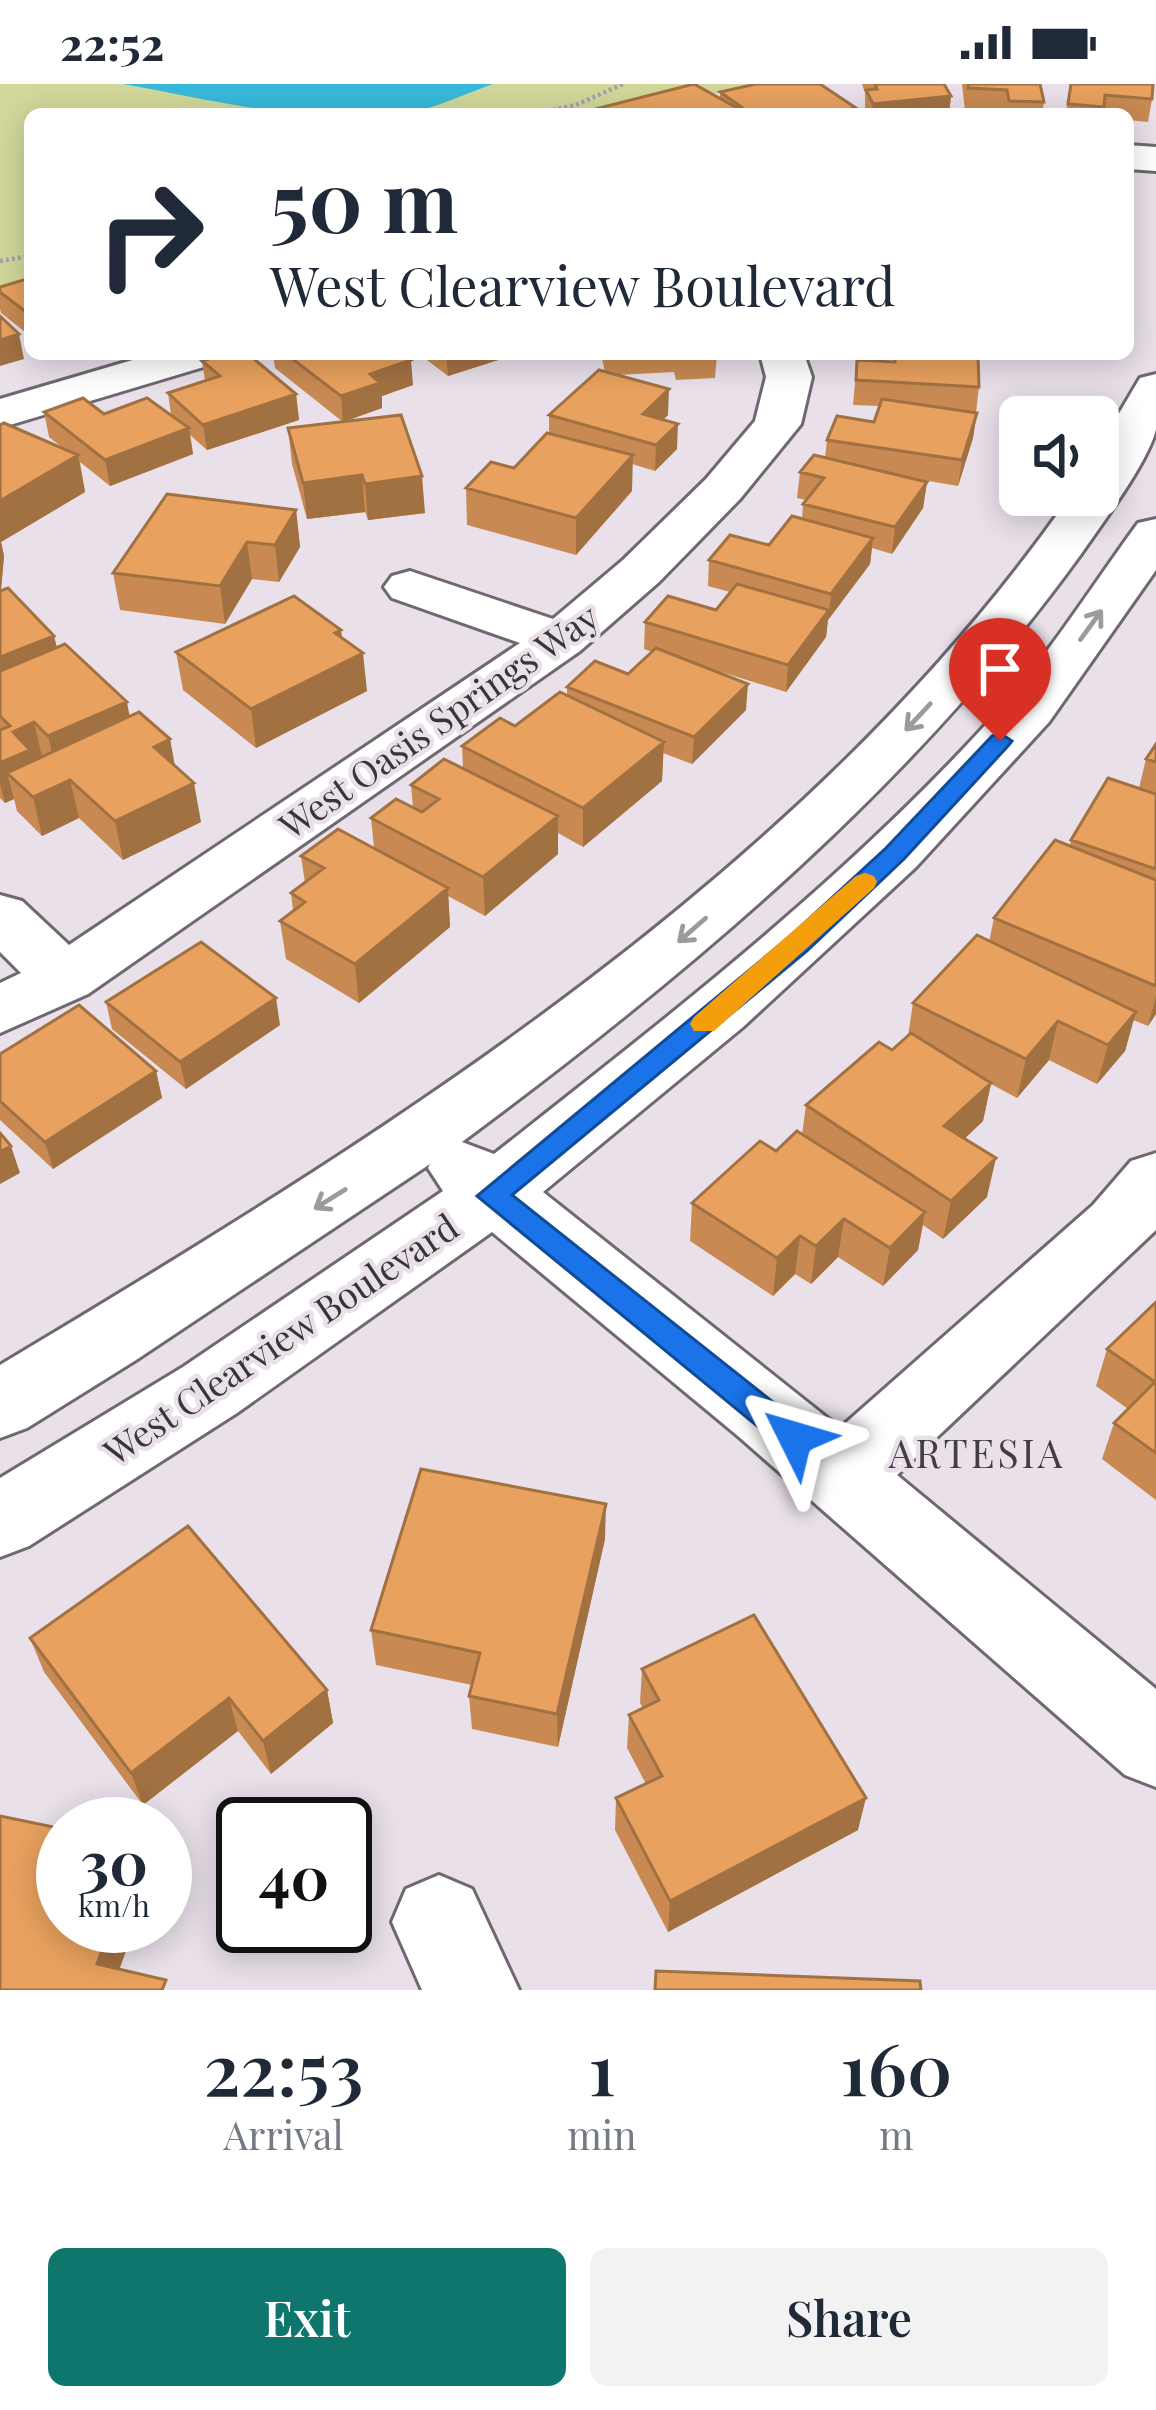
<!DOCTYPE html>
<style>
:root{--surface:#fff;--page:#f2f2f3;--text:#1f2937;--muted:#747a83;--accent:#0f766e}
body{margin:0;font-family:"Playfair Display",serif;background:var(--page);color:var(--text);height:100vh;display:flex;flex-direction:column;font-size:45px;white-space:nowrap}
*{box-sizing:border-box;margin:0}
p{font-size:39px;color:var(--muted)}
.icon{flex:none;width:66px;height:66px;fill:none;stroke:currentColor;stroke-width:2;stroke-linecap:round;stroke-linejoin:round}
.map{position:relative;height:1906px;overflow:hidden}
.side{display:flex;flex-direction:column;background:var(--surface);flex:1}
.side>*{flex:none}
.banner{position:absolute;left:24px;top:24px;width:1110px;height:252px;border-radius:18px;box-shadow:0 6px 30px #0003;background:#fff;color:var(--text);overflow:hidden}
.buttons{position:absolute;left:999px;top:312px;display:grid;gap:24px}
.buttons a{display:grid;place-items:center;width:120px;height:120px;border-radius:18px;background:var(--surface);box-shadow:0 6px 30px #0003;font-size:60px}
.speed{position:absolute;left:36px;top:1713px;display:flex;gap:24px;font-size:60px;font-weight:700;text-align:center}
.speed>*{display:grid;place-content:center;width:156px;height:156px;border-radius:50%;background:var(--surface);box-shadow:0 6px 30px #0003;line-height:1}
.speed small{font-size:30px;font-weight:400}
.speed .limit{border:6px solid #111;border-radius:18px;background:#fff;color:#111}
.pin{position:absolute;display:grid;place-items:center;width:102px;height:102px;color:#fff;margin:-123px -51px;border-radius:50% 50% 50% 0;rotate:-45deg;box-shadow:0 0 12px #0007}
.pin .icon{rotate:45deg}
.me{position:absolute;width:132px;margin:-66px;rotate:310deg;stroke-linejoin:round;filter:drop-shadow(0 0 9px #0008)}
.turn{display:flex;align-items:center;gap:42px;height:252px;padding:0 48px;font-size:54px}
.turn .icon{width:156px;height:156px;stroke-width:2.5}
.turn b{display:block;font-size:84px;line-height:102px}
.eta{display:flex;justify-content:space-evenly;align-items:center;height:204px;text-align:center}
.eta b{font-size:72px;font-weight:600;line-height:84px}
.primary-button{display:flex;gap:24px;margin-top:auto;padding:24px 48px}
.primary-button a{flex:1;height:138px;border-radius:18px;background:var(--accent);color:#fff;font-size:48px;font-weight:600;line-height:138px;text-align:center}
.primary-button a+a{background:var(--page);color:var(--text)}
.status{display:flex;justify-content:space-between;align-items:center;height:84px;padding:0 60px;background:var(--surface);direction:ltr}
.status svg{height:33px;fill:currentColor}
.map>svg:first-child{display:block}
.green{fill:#d2d89a}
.water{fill:#38b9db}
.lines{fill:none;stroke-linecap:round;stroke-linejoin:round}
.minor-casing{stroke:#6f6871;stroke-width:6}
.path{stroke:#a8a1a9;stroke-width:4.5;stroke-dasharray:3 3;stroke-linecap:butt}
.minor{fill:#fff;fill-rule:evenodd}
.wall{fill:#c88a52}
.shaded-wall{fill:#a27142}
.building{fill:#e8a15f;stroke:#a27142;stroke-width:3}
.oneway{stroke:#9c9a9c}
.route{fill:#1a73e8;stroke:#114b97;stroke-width:3}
.slow{fill:#f59e0b}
.labels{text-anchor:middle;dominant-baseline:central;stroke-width:9;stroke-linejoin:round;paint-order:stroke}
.street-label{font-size:36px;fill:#383539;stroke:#e9e0ea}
.neighbourhood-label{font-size:39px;letter-spacing:3px;fill:#423c44;stroke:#e9e0ea}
</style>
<div class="status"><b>22:52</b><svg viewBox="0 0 49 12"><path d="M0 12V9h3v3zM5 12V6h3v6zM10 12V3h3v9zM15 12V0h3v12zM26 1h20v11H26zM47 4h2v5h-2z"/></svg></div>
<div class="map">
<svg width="1156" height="1906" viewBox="0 0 1156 1906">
<rect width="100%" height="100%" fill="#e9e0ea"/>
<path class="green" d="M 0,0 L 758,0 L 627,30 L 30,30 L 30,204 L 0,213 Z"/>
<path class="water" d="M 123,0 L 493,0 C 464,10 435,25 405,29 C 314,43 214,16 123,0 Z"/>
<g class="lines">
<defs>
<path id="minor" d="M 1128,61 L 1156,63 L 1156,87 L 1128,85 Z
M 153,270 L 223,270 L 217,279 L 0,344 L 0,315 Z
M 760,270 L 804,270 L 812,293 L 801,340 L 740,415 L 659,498 L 580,567 L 88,910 L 0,949 L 0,899 L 21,889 L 0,868 L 0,811 L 22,817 L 69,861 L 520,559 L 392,514 L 384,503 L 392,492 L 410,487 L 553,535 L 623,476 L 706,395 L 755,337 L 766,293 Z
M 1156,290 C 1156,307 1156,329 1156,345 C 1149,377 1101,441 1081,470 C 913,702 691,888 462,1058 L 494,1070 C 673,929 856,788 1008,616 C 1055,561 1095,498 1138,439 L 1156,435 L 1156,486 L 1049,638 L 916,783 L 743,943 L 543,1108 L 840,1344 L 1093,1121 L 1131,1077 L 1156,1069 L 1156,1146 L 897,1391 L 1156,1605 L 1156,1703 L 1125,1691 L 738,1352 L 492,1148 L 237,1329 L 29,1462 L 0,1473 L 0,1394 L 183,1283 L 443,1107 L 428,1084 L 430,1080 L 136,1276 L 27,1344 L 0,1354 L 0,1281 C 388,1049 808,789 1071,411 L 1098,411 L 1098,365 L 1140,294 Z
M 439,1791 L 472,1805 L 519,1906 L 422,1906 L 392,1838 L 406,1805 Z"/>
</defs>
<use href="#minor" class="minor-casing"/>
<path class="path" d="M 535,30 L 576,21 L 623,0
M 0,177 L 30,172"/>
<use href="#minor" class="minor"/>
</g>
<path class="wall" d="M 862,0 L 944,0 L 951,12 L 949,30 L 865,30 L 865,9 Z
M 962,0 L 1040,0 L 1044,18 L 1042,30 L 1004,30 L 1004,28 L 965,27 Z
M 1070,0 L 1152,15 L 1148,38 L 1128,36 L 1128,30 L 1066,30 Z
M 720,8 L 856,24 L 856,30 L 599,30 L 599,24 L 720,13 Z
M 30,194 L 30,252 L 1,229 L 0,225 L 0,203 Z
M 273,270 L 403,270 L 413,301 L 382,312 L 382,324 L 343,338 L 425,429 L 368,436 L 365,428 L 307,435 L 292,380 L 288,344 L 343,338 L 275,284 Z
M 419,270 L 517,270 L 448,292 Z
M 601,270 L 717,270 L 715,294 L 676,296 L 674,288 L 617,291 L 668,331 L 663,336 L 677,365 L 655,387 L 632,380 L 632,407 L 576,471 L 467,441 L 466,404 L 514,384 L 549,350 L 549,331 L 605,288 Z
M 894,270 L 978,270 L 979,303 L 973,354 L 958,402 L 911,394 L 927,398 L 923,424 L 892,470 L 872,464 L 870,480 L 828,536 L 826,553 L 786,608 L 708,584 L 746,626 L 692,680 L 663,669 L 662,697 L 583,763 L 558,749 L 558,770 L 485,832 L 448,812 L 450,843 L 359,919 L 286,875 L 280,837 L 293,827 L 291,809 L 305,799 L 301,772 L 374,764 L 371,734 L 413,724 L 411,701 L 463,684 L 462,662 L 515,642 L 567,612 L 567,603 L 628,590 L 652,568 L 644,565 L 645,538 L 716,526 L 730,508 L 708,502 L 709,476 L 769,461 L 802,434 L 803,420 L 806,416 L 797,414 L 800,388 L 825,373 L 827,356 L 874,338 L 880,322 L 853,321 L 857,276 L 893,278 Z
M 202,277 L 296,310 L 299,336 L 207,366 L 190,351 L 193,370 L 110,402 L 80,378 L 85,408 L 1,458 L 4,472 L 1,506 L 54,552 L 57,564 L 130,633 L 170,655 L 174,681 L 201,738 L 123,776 L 79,734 L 42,752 L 17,727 L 14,715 L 5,719 L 0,714 L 0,341 L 64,365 L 49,353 L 44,328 L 171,331 L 168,309 L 205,297 Z
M 296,426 L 300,463 L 279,498 L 252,495 L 225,540 L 120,526 L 113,489 Z
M 342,554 L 367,607 L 256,664 L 183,606 L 176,568 Z
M 1156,660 L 1156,930 L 1148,942 L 1133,936 L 1125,967 L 1097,1000 L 1049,976 L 1017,1014 L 991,1000 L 983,1037 L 964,1055 L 987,1113 L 943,1155 L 923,1141 L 918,1166 L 883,1202 L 838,1173 L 811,1200 L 795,1190 L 773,1212 L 690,1157 L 692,1119 L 802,1051 L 806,1021 L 892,966 L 908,952 L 913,919 L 989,858 L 994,834 L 1070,762 L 1071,756 L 1139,704 L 1146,675 Z
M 106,918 L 280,941 L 186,1005 L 112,945 Z
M 0,970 L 156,987 L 162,1014 L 53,1085 L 0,1036 Z
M 1156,1218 L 1156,1416 L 1102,1375 L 1114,1339 L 1128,1325 L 1096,1302 L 1107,1265 Z
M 605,1455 L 558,1663 L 472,1645 L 469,1612 L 472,1601 L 376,1581 L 371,1546 Z
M 30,1554 L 327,1606 L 333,1639 L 271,1690 L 238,1647 L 143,1721 L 44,1588 Z
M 642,1585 L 858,1746 L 668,1848 L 615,1746 L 616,1714 L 646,1700 L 627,1664 L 629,1631 L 643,1624 L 640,1619 Z"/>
<path class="shaded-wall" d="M 951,12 L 949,30 L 872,30 L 873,20 Z
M 856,24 L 856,30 L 826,30 Z
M 800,25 L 800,30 L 775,30 Z
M 19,250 L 24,275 L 0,282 L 0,256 Z
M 446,270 L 517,270 L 448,292 Z
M 411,276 L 413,301 L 382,312 L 382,324 L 343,338 L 341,312 L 370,290 Z
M 669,305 L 668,331 L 642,356 L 643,330 Z
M 296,310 L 299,336 L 207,366 L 203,341 Z
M 977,329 L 973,354 L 958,402 L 962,376 Z
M 678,340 L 677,365 L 655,387 L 656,361 Z
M 189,344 L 193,370 L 110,402 L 105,376 Z
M 78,371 L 85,408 L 1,458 L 4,472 L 0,517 L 0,417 Z
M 633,371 L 632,407 L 576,471 L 576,434 Z
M 362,391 L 365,428 L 307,435 L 303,399 Z
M 422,392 L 425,429 L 368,436 L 365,400 Z
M 927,398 L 923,424 L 892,470 L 895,443 Z
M 296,426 L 300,463 L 279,498 L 275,461 Z
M 873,454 L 870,480 L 828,536 L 831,510 Z
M 247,458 L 252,495 L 225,540 L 220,502 Z
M 829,526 L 826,553 L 786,608 L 788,581 Z
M 341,546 L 345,578 L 363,569 L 367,607 L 256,664 L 251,625 L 335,549 Z
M 54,552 L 63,590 L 0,615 L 0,573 Z
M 748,600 L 746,626 L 692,680 L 694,653 Z
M 127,618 L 134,656 L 57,691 L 48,652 Z
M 34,638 L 43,677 L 7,689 L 14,715 L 5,719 L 0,700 L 0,679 L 13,648 Z
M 170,655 L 177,693 L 154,663 Z
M 664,658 L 662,697 L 583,763 L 583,724 Z
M 70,696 L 79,734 L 42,752 L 33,713 Z
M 194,699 L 201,738 L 123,776 L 115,737 Z
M 558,732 L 558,770 L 485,832 L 483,793 Z
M 448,804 L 450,843 L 359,919 L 355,880 Z
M 1156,912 L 1156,930 L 1148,942 Z
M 276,914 L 280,941 L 186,1005 L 180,978 Z
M 1136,928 L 1125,967 L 1097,1000 L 1108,961 Z
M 1058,937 L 1049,976 L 1017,1014 L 1026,975 Z
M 156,987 L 162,1014 L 53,1085 L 45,1058 Z
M 991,999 L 983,1037 L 937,1081 L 944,1042 Z
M 11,1062 L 20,1089 L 0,1100 L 0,1068 Z
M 996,1074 L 987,1113 L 943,1155 L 951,1117 Z
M 925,1128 L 918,1166 L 883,1202 L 890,1164 Z
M 844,1135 L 838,1173 L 811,1200 L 816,1162 Z
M 800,1152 L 795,1190 L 773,1212 L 777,1174 Z
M 606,1420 L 605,1455 L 558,1663 L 557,1630 Z
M 327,1606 L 333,1639 L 271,1690 L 263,1657 Z
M 229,1614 L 238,1647 L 143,1721 L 131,1689 Z
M 866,1714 L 858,1746 L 668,1848 L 670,1817 Z
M 111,1842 L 135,1842 L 112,1906 L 97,1880 Z"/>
<path class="building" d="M 694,0 L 746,29 L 609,30 L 599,24 Z
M 756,0 L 820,0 L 856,24 L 826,30 L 808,30 L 800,25 L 775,30 L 751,30 L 720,8 Z
M 875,0 L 944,0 L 951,12 L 873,20 L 866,6 L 877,5 Z
M 968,0 L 1040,0 L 1044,18 L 1009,17 L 1007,6 L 968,4 Z
M 1071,0 L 1153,0 L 1152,15 L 1105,11 L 1104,23 L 1068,20 Z
M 30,194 L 30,231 L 0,208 L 0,203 Z
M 0,232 L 19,250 L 0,256 Z
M 224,270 L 248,270 L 296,310 L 203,341 L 168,309 L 220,292 L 202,277 Z
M 286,270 L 403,270 L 411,276 L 370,290 L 380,299 L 341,312 Z
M 895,270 L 978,270 L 979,303 L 856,296 L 857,276 L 895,278 Z
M 599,286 L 669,305 L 643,330 L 678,340 L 656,361 L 549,331 Z
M 83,314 L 104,330 L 147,314 L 189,344 L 105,376 L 44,328 Z
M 882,315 L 977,329 L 962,376 L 827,356 L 837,332 L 874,338 Z
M 401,331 L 422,392 L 365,400 L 362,391 L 303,399 L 288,344 Z
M 4,339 L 78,371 L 0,417 L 0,341 Z
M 547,349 L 633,371 L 576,434 L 466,404 L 491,378 L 514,384 Z
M 814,371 L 927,398 L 895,443 L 803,420 L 824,394 L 800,388 Z
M 167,410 L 296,426 L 275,461 L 247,458 L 220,502 L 113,489 Z
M 792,432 L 873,454 L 831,510 L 709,476 L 730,451 L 769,461 Z
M 737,500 L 829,526 L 788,581 L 645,538 L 668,512 L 716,526 Z
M 8,504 L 54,552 L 0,573 L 0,507 Z
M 294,512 L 341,546 L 335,549 L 363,569 L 251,625 L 176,568 Z
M 65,560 L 127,618 L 48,652 L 34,638 L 13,648 L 30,666 L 0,679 L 0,646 L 10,642 L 0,632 L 0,587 Z
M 656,564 L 748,600 L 694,653 L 567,603 L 595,577 L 628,590 Z
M 560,608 L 664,658 L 583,724 L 462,662 L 500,634 L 515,642 Z
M 139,628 L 170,655 L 154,663 L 194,699 L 115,737 L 70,696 L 33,713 L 7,689 Z
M 1156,660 L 1156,678 L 1146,675 Z
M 444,675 L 558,732 L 483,793 L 371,734 L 396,715 L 422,728 L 439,715 L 411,701 Z
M 1108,694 L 1156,710 L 1156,785 L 1071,756 Z
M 338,745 L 448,804 L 355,880 L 280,837 L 305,818 L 291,809 L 324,784 L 301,772 Z
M 1055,756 L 1156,796 L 1156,902 L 994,834 Z
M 977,851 L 1136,928 L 1108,961 L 1058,937 L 1026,975 L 913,919 Z
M 201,858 L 276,914 L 180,978 L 106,918 Z
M 79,921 L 156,987 L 45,1058 L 0,1017 L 0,970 Z
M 911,949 L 991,999 L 944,1042 L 996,1074 L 951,1117 L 806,1021 L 879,958 L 892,966 Z
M 797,1047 L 925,1128 L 890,1164 L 844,1135 L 816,1162 L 800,1152 L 777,1174 L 692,1119 L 760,1057 L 776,1067 Z
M 0,1049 L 11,1062 L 0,1068 Z
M 1156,1218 L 1156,1369 L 1114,1339 L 1155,1298 L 1107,1265 Z
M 421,1385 L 606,1420 L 557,1630 L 469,1612 L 480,1569 L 371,1546 Z
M 188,1442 L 327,1606 L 263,1657 L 229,1614 L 131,1689 L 30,1554 Z
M 754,1531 L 866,1714 L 670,1817 L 616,1714 L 662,1692 L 629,1631 L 659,1616 L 642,1585 Z
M 0,1732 L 63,1745 L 63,1842 L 111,1842 L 97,1880 L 166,1896 L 162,1906 L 0,1906 Z
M 656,1887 L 920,1897 L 921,1906 L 655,1906 Z"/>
<defs><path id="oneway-shaft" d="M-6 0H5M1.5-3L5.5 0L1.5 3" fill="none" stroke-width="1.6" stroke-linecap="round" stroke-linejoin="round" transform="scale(3)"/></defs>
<g class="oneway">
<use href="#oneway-shaft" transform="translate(1091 541) rotate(-54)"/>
<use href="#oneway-shaft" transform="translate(918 633) rotate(133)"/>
<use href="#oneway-shaft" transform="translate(692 846) rotate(139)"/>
<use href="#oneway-shaft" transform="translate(330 1115) rotate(148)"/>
</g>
<path class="route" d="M 1000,649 L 1012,657 L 1008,662 L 904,775 L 807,867 L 512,1111 L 807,1345 L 812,1354 L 807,1364 L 795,1368 L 784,1364 L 477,1112 L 788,854 L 886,764 L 992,652 Z"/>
<path class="slow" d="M 865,789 L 874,792 L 877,798 L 874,804 L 714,947 L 694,947 L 690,940 L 694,933 L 856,792 Z"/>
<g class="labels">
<g class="street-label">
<text transform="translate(438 636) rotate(-35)">West Oasis Springs Way</text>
<text transform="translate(280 1254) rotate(-34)">West Clearview Boulevard</text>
</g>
<g class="neighbourhood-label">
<text x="977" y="1368">ARTESIA</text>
</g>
</g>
</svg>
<div class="buttons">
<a><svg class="icon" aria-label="sound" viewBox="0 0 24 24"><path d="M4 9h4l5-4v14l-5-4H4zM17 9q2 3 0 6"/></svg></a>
</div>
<div class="speed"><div>30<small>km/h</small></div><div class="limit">40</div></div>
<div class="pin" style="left:1000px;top:657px;background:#d93025"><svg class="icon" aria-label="arrive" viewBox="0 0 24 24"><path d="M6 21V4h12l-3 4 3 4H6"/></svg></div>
<svg class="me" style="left:795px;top:1354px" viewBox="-20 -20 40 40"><path d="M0-17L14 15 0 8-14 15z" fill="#1a73e8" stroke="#fff" stroke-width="4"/></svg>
<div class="banner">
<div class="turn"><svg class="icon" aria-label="right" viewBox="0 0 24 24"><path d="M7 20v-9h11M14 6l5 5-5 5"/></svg><div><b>50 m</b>West Clearview Boulevard</div></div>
</div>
</div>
<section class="side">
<div class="eta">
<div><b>22:53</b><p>Arrival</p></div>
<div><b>1</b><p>min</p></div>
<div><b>160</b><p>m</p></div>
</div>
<div class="primary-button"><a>Exit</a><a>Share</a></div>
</section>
